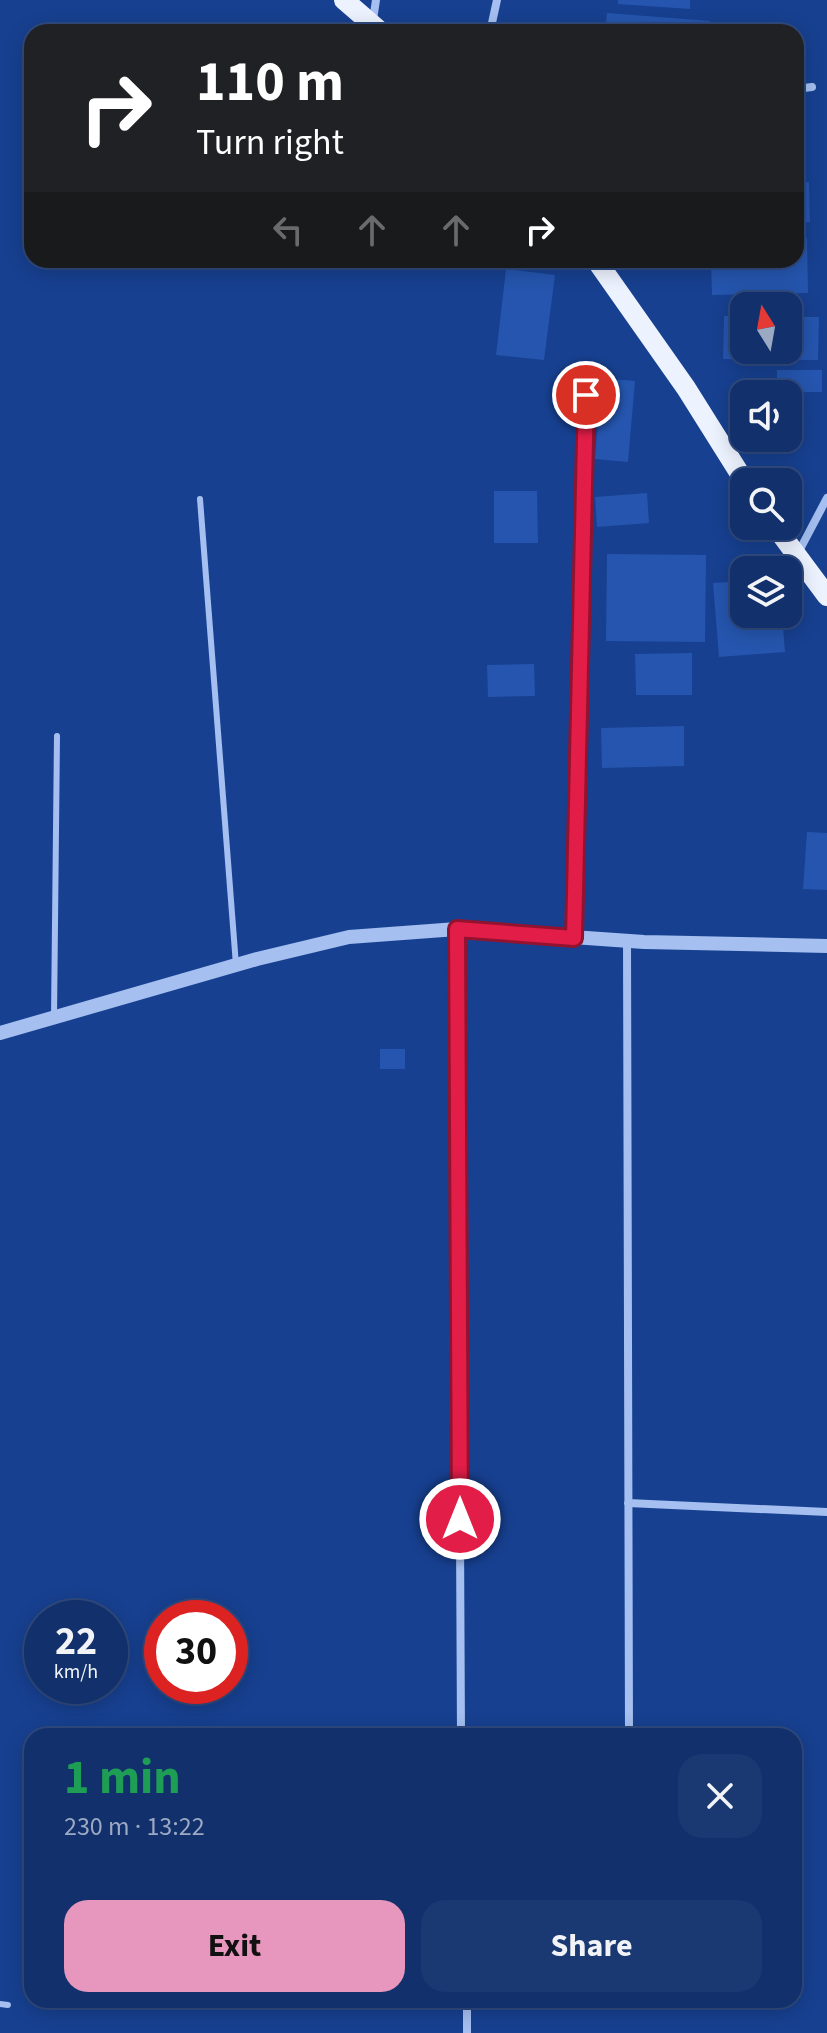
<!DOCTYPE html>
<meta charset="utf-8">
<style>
:root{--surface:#11306c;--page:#1a3872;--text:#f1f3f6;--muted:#9ca9c2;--line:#304b7f;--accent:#e797bd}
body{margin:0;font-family:"Source Sans 3",sans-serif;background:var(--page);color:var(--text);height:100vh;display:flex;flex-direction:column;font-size:30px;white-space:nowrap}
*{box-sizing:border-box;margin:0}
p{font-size:26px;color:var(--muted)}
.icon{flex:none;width:44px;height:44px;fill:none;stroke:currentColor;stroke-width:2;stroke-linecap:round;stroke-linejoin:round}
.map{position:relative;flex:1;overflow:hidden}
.panel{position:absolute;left:24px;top:1728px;width:778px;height:280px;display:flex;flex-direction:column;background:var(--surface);border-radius:24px;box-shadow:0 4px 20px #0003,0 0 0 2px var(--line)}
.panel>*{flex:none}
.hud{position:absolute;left:24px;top:24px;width:780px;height:244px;border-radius:24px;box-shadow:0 4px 20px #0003,0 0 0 2px var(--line);background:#202124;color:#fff;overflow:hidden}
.needle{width:52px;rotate:349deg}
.buttons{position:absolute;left:730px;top:292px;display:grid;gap:16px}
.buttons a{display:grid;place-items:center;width:72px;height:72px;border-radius:16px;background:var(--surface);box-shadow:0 4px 20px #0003,0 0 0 2px var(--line);font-size:40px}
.speed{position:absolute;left:24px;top:1600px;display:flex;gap:16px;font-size:40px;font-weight:700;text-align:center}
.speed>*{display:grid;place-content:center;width:104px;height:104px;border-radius:50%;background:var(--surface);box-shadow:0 4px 20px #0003,0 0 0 2px var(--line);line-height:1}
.speed small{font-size:20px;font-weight:400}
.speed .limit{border:12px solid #d22;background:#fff;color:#111}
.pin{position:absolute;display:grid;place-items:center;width:68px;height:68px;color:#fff;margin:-34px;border:4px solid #fff;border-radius:50%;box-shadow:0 2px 8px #0007}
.me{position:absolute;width:88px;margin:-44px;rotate:0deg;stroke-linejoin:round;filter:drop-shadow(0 0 6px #0008)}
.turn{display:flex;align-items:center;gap:28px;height:168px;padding:0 40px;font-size:36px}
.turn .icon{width:104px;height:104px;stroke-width:2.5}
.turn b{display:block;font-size:56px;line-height:68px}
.lanes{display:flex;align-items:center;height:76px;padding:0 40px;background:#0003;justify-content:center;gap:40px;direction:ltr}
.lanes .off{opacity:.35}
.round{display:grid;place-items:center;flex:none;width:84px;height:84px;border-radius:24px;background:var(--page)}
.head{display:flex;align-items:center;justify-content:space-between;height:136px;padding:0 40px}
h1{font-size:48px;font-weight:700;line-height:60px;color:#1e9e55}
.cta{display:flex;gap:16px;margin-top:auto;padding:16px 40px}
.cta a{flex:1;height:92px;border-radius:24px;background:var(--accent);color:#111;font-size:32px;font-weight:700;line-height:92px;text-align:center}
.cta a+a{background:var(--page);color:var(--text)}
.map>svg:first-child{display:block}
.building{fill:#2555ae}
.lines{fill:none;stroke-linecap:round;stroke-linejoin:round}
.service{stroke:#a4bff0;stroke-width:6}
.minor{stroke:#a4bff0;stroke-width:8}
.tertiary{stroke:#a4bff0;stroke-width:14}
.primary{stroke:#edf2ff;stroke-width:20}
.route-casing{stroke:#92132f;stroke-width:20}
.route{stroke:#e11d48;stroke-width:14}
</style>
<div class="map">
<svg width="827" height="2033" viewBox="0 0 827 2033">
<rect width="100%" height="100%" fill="#174090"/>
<path class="building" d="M 618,0 L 690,0 L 690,9 L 618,4 Z
M 607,13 L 710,21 L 709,32 L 605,32 Z
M 809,182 L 810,222 L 796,223 L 796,183 Z
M 796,238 L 807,238 L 808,293 L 712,295 L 711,260 L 796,260 Z
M 506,269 L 555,275 L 544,360 L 496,355 Z
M 724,316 L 744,316 L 744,350 L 788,350 L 788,317 L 819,317 L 818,360 L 723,359 Z
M 777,370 L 822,370 L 822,392 L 777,392 Z
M 601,378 L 635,381 L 628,462 L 595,459 Z
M 494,491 L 537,491 L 538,543 L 494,543 Z
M 647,493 L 649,523 L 597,527 L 595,497 Z
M 607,554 L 706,555 L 705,642 L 606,641 Z
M 744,581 L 744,614 L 782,614 L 785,652 L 719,657 L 713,583 Z
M 692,653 L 692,695 L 636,695 L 635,654 Z
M 534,664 L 535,696 L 488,697 L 487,665 Z
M 684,726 L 684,766 L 602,768 L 601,728 Z
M 807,832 L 827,833 L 827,890 L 803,889 Z
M 380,1049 L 405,1049 L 405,1069 L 380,1069 Z"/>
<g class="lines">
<path class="service" d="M 200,499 L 236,965
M 54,1018 L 57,736
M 0,2004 L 8,2005"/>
<path class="minor" d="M 373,20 L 376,0
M 490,32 L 497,0
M 796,89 L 812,87
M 796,232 L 797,232
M 797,555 L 827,498
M 457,929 L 461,1736
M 574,938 L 586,395
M 627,940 L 629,1736
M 628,1503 L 827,1512
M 467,2000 L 467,2033"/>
<path class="tertiary" d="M 0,1033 L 257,959 L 349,937 L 457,929 L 644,942 L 827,946"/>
<path class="primary" d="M 344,0 L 381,32
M 596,260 L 686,388 L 745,482
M 775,526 L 827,596"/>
</g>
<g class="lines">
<defs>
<path id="route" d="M 460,1519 L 457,929 L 574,938 L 586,395"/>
</defs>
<use href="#route" class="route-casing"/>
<use href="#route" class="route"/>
</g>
</svg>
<div class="buttons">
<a><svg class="needle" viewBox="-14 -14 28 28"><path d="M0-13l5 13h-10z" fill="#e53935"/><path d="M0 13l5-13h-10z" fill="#9ca9c2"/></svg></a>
<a><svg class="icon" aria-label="sound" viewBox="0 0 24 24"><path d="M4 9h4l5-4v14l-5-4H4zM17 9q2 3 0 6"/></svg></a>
<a><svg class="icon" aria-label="search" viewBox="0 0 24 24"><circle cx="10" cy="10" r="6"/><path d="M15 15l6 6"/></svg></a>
<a><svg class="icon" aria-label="layers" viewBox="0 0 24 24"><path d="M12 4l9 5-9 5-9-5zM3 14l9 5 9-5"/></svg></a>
</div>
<div class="speed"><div>22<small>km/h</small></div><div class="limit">30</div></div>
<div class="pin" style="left:586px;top:395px;background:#d93025"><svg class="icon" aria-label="arrive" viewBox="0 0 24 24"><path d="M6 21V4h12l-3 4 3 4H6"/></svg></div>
<svg class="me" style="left:460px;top:1519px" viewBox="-20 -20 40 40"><circle r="17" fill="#e11d48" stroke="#fff" stroke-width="3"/><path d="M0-11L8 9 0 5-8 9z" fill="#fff"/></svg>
<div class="hud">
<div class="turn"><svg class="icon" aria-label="right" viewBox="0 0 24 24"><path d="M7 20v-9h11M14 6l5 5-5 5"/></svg><div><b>110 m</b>Turn right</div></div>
<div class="lanes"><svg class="icon off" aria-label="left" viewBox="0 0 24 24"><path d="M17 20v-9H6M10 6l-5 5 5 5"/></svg><svg class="icon off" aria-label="ahead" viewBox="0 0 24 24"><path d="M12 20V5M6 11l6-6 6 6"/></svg><svg class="icon off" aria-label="ahead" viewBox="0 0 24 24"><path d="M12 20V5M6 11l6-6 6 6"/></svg><svg class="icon" aria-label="right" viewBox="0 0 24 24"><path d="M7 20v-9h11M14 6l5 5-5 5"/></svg></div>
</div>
<section class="panel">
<div class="head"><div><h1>1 min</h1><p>230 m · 13:22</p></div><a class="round"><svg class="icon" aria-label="close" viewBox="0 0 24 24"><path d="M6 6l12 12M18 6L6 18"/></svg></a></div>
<div class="cta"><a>Exit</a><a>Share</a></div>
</section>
</div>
